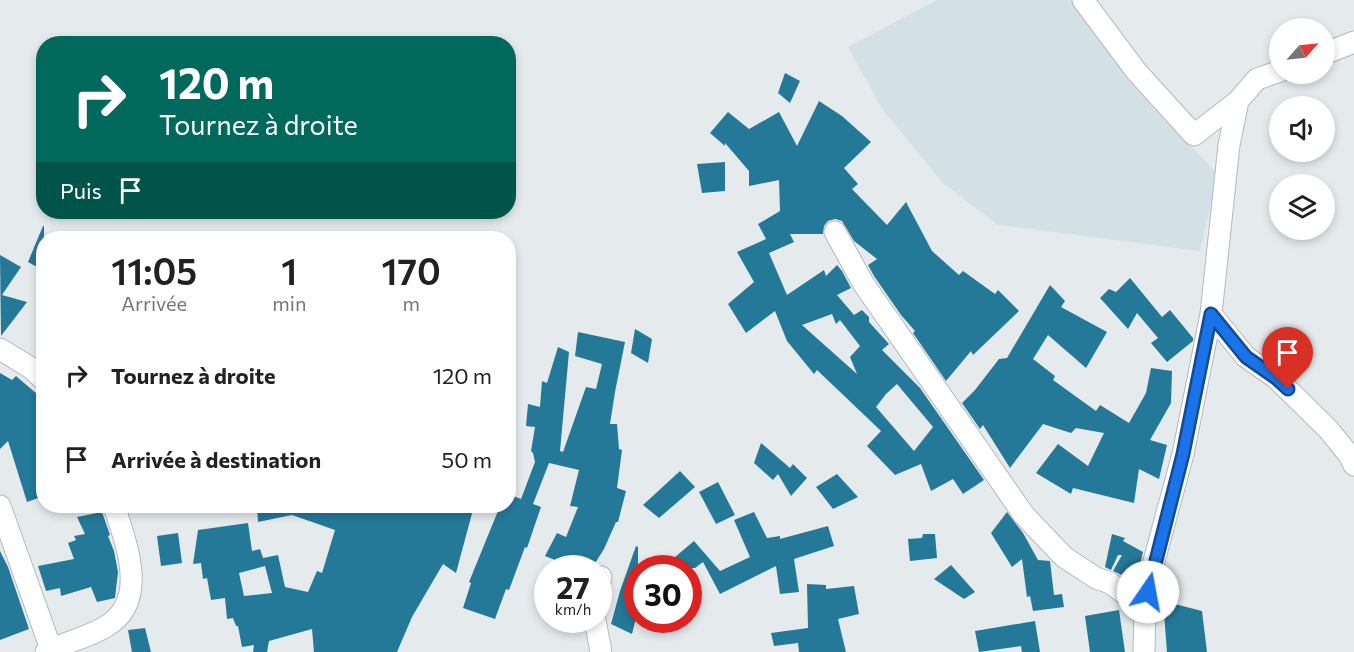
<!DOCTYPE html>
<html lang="fr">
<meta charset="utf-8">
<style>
:root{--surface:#fff;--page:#f6f6f6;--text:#202124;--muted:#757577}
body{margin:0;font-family:Commissioner,sans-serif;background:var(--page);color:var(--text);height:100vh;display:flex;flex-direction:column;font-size:22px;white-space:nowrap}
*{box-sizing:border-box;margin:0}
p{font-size:20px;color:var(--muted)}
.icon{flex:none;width:33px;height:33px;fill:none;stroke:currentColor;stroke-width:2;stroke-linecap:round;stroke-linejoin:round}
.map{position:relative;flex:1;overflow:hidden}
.sheet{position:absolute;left:36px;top:231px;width:480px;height:282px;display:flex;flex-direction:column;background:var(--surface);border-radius:24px;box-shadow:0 3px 9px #0003}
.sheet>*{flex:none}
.banner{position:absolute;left:36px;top:36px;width:480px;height:183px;border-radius:24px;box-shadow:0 3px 9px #0003;background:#00695c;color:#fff;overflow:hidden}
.needle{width:39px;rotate:63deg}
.controls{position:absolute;left:1269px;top:18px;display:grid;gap:12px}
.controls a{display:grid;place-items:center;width:66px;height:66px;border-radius:50%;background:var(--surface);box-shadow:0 3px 9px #0003;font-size:30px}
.speed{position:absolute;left:534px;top:555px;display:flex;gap:12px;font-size:30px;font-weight:700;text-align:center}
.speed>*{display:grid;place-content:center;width:78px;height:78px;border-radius:50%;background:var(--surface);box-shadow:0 3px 9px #0003;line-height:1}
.speed small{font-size:15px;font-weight:400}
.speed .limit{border:9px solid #d22;background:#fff;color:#111}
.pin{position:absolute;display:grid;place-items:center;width:51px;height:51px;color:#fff;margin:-62px -26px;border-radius:50% 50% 50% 0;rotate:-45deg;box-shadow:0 0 6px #0007}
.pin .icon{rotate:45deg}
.me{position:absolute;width:66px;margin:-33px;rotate:12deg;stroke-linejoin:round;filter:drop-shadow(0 0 4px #0008)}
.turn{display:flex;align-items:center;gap:21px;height:126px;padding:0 24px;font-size:27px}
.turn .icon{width:78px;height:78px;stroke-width:2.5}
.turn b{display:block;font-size:42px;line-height:51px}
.then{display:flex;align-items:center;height:57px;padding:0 24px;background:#0003;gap:12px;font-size:22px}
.eta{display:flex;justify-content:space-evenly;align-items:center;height:102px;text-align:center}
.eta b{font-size:36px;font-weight:600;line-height:42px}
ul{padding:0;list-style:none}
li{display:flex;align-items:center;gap:18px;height:84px;padding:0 24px}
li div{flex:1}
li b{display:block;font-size:22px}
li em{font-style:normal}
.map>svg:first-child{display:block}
.built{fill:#d3e1e7}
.building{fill:#247998;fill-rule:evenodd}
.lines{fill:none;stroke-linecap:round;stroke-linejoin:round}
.minor-casing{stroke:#b4b9bc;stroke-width:23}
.minor{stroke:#fff;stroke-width:21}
.route-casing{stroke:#114b97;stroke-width:15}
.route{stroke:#1a73e8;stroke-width:10}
</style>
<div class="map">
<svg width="1354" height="652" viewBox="0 0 1354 652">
<rect width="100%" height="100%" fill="#e5ebed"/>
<path class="built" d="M 937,0 L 1074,0 L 1150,104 L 1218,174 L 1200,251 L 998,225 L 943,183 L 882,109 L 848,47 Z"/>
<path class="building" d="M 785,73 L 800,81 L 790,103 L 778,93 Z
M 819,101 L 842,116 L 871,142 L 844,168 L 858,184 L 852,189 L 887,225 L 906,202 L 932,251 L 959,275 L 963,271 L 995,294 L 998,290 L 1019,311 L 973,355 L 971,351 L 946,381 L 913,333 L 915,331 L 901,315 L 874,276 L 868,265 L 877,259 L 854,241 L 842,221 L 835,219 L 828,221 L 824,226 L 823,234 L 790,234 L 794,242 L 769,253 L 787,295 L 824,270 L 826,276 L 837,265 L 842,271 L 851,288 L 837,295 L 854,315 L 862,310 L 869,317 L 869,322 L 889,344 L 882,350 L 920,388 L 984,480 L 963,494 L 953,479 L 931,491 L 921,464 L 895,475 L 867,446 L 881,431 L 817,370 L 814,374 L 787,341 L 775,311 L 746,333 L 728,304 L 754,282 L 737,252 L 766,239 L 758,224 L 780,211 L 779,180 L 749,186 L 749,171 L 725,143 L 725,146 L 710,133 L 728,112 L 749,129 L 779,112 L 797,146 ZM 832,314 L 836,324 L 840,320 L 860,346 L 850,357 L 857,374 L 802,325 ZM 897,384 L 933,427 L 914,451 L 876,407 L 886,394 Z
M 725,162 L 725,191 L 702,193 L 697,164 Z
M 43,226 L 44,226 L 44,271 L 28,262 Z
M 0,255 L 21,267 L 2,295 L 27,302 L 1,336 Z
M 1130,278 L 1162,317 L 1170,310 L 1193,338 L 1193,341 L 1167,362 L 1151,343 L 1158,338 L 1137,313 L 1128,329 L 1100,298 L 1109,289 L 1116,292 Z
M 1050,285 L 1065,301 L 1061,307 L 1107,332 L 1086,368 L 1048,335 L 1033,359 L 1055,376 L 1053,380 L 1096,411 L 1100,405 L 1129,423 L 1146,393 L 1151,368 L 1172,371 L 1171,403 L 1150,440 L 1167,445 L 1159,479 L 1139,469 L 1134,503 L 1073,488 L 1071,494 L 1036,473 L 1058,444 L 1088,466 L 1104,433 L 1076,428 L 1071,433 L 1043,424 L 1010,468 L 983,425 L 980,429 L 962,403 L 975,390 L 999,359 L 1007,358 Z
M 635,329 L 652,339 L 648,363 L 631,353 Z
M 578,332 L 625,342 L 615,392 L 610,424 L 617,424 L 619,449 L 622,450 L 617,488 L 626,491 L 618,522 L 616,522 L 604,549 L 592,568 L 561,568 L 563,563 L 545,556 L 557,533 L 566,537 L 578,507 L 570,506 L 579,470 L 549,463 L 533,504 L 541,507 L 527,548 L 525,547 L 509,590 L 506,589 L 495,619 L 463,608 L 471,583 L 469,582 L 500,506 L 508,506 L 508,494 L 521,499 L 535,462 L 533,453 L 531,451 L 535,427 L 526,426 L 528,404 L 540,407 L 542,381 L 547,383 L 558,347 L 569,352 L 560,451 L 563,452 L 586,387 L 596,389 L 602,364 L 575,356 Z
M 0,373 L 12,380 L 16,376 L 44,400 L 44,496 L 27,502 L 8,441 L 0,449 Z
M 761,443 L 790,468 L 793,464 L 807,478 L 791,496 L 778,474 L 773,480 L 754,463 Z
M 680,471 L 695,487 L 659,518 L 643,505 Z
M 837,474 L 858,497 L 833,509 L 816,487 Z
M 718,482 L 735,515 L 716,524 L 699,492 Z
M 257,506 L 474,506 L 456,573 L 443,564 L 412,617 L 397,652 L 314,652 L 312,629 L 269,641 L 267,652 L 253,652 L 254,645 L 242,647 L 238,626 L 236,626 L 233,618 L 227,619 L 225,598 L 211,600 L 207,578 L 203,579 L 201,563 L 193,564 L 198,530 L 248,523 L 252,551 L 260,549 L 263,558 L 278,555 L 285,587 L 308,592 L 317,571 L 322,573 L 335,530 L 292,515 L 258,522 ZM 265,566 L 272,593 L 244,596 L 239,573 Z
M 102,512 L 110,535 L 108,536 L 114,551 L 118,572 L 115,598 L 97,602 L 91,587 L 61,596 L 60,588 L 46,591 L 38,566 L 74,559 L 68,543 L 76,540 L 74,536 L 85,534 L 77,517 Z
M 754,512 L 767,538 L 780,536 L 780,539 L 828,526 L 834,546 L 794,559 L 799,592 L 780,594 L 776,566 L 720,594 L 703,562 L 695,568 L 662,568 L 694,541 L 720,571 L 750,557 L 734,520 Z
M 1007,512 L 1023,533 L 1038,560 L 1050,561 L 1054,595 L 1062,594 L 1064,607 L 1033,611 L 1030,596 L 1027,597 L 1022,559 L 1012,567 L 991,533 Z
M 178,533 L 182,563 L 161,566 L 157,536 Z
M 923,534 L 935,534 L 937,558 L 910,561 L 908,539 L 922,538 Z
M 1112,534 L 1125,538 L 1123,541 L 1143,552 L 1136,581 L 1113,571 L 1122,555 L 1118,555 L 1111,570 L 1105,567 Z
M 636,546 L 638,547 L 638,610 L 632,634 L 611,624 L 620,591 Z
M 0,551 L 8,567 L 29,629 L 0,640 Z
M 951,565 L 975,592 L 964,599 L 934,579 Z
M 807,584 L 826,585 L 826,589 L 854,586 L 859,614 L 838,619 L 846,652 L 799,652 L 798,643 L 774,646 L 771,633 L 808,628 Z
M 1163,601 L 1202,611 L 1207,652 L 1167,652 Z
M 1119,610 L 1125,652 L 1090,652 L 1085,616 Z
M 1035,621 L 1040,652 L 1022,652 L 1021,646 L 979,652 L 975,631 Z
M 145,628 L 151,652 L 132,652 L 128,630 Z"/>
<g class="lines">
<defs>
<path id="minor" d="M 1083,0 L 1136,71 L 1194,135 L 1238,101
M 1324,54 L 1354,42
M 835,232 L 863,283 L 1024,515 L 1064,557 L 1096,578 L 1110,583 L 1145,608
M 1211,314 L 1246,357 L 1276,378 L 1328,429 L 1349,455 L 1354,465
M 0,349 L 31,368 L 44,380
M 0,506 L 52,652
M 598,591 L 601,577
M 595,620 L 601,652
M 46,652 C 65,642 87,638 105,627 C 150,602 126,543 114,506
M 1144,652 L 1145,608 L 1150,576 L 1183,454 L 1211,314 L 1229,145 L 1238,101 L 1257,79 L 1280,71"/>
</defs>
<use href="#minor" class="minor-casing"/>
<use href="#minor" class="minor"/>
</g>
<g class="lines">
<defs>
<path id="route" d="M 1148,592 L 1183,454 L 1211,314 L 1246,357 L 1276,378 L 1288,389"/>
</defs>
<use href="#route" class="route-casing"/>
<use href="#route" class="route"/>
</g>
</svg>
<div class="controls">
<a><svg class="needle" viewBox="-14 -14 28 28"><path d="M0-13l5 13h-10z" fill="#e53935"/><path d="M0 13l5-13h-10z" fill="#757577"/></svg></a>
<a><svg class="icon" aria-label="sound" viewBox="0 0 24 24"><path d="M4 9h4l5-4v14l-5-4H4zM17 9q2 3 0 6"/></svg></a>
<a><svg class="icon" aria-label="layers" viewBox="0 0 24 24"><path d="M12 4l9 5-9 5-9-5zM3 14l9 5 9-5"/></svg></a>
</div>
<div class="speed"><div>27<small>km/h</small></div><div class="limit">30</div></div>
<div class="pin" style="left:1288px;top:389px;background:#d93025"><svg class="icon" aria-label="arrive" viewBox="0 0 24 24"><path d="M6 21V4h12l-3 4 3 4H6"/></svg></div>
<svg class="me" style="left:1148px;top:592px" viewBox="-20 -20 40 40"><circle r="19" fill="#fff"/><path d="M0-13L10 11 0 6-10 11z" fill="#1a73e8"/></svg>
<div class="banner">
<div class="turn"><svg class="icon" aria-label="right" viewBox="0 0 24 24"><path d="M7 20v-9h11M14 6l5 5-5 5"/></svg><div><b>120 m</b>Tournez à droite</div></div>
<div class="then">Puis<svg class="icon" aria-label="arrive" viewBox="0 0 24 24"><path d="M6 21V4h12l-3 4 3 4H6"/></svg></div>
</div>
<section class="sheet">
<div class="eta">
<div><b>11:05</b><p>Arrivée</p></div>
<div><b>1</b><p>min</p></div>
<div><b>170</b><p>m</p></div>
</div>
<ul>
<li><svg class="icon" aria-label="right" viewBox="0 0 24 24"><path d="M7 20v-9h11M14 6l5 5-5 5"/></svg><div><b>Tournez à droite</b></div><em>120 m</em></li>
<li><svg class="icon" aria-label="arrive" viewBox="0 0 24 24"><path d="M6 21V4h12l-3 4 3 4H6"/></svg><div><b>Arrivée à destination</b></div><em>50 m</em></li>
</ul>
</section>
</div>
